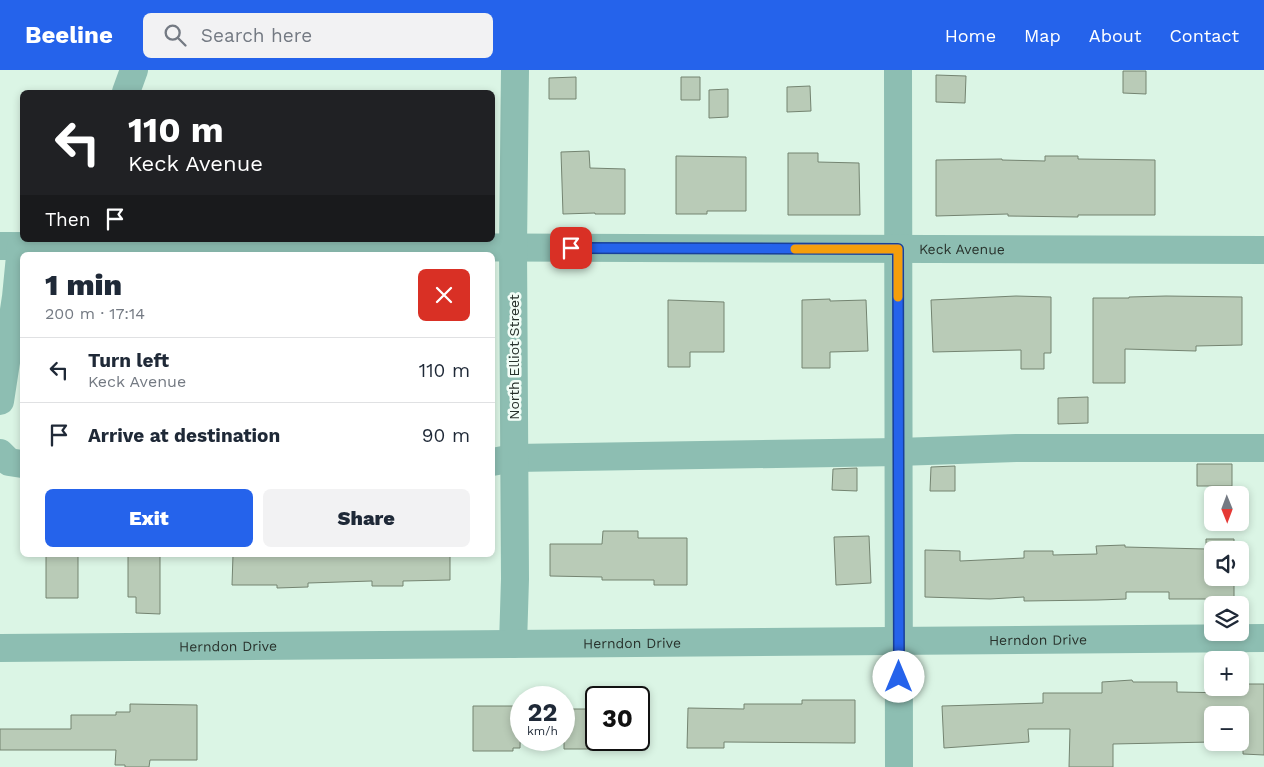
<!DOCTYPE html>
<meta charset="utf-8">
<style>
:root{--surface:#fff;--page:#f2f2f3;--text:#1f2937;--muted:#747a83;--line:#e0e1e3;--accent:#2563eb}
body{margin:0;font-family:"Work Sans",sans-serif;background:var(--page);color:var(--text);height:100vh;display:flex;flex-direction:column;font-size:19px;white-space:nowrap}
*{box-sizing:border-box;margin:0}
p{font-size:16px;color:var(--muted)}
.icon{flex:none;width:28px;height:28px;fill:none;stroke:currentColor;stroke-width:2;stroke-linecap:round;stroke-linejoin:round}
.map{position:relative;flex:1;overflow:hidden}
.side{position:absolute;left:20px;top:182px;width:475px;height:305px;display:flex;flex-direction:column;background:var(--surface);border-radius:8px;box-shadow:0 2px 8px #0003}
.side>*{flex:none}
.banner{position:absolute;left:20px;top:20px;width:475px;height:152px;border-radius:8px;box-shadow:0 2px 8px #0003;background:#202124;color:#fff;overflow:hidden}
.needle{width:32px;rotate:179deg}
.fabs{position:absolute;left:1204px;top:416px;display:grid;gap:10px}
.fabs a{display:grid;place-items:center;width:45px;height:45px;border-radius:8px;background:var(--surface);box-shadow:0 2px 8px #0003;font-size:25px}
.speed{position:absolute;left:510px;top:616px;display:flex;gap:10px;font-size:25px;font-weight:700;text-align:center}
.speed>*{display:grid;place-content:center;width:65px;height:65px;border-radius:50%;background:var(--surface);box-shadow:0 2px 8px #0003;line-height:1}
.speed small{font-size:12px;font-weight:400}
.speed .limit{border:2px solid #111;border-radius:8px;background:#fff;color:#111}
.pin{position:absolute;display:grid;place-items:center;width:42px;height:42px;color:#fff;margin:-21px;border-radius:10px;box-shadow:0 2px 8px #0006}
.me{position:absolute;width:55px;margin:-28px;rotate:0deg;stroke-linejoin:round;filter:drop-shadow(0 0 4px #0008)}
.turn{display:flex;align-items:center;gap:18px;height:105px;padding:0 25px;font-size:22px}
.turn .icon{width:65px;height:65px;stroke-width:2.5}
.turn b{display:block;font-size:35px;line-height:42px}
.then{display:flex;align-items:center;height:48px;padding:0 25px;background:#0003;gap:10px;font-size:19px}
.round{display:grid;place-items:center;flex:none;width:52px;height:52px;border-radius:8px;background:var(--page)}
.head{display:flex;align-items:center;justify-content:space-between;height:85px;padding:0 25px}
h1{font-size:30px;font-weight:800;line-height:38px}
.action{display:flex;gap:10px;margin-top:auto;padding:10px 25px}
.action a{flex:1;height:58px;border-radius:8px;background:var(--accent);color:#fff;font-size:20px;font-weight:800;line-height:58px;text-align:center}
.action a+a{background:var(--page);color:var(--text)}
ul{padding:0;list-style:none}
li{display:flex;align-items:center;gap:15px;height:65px;padding:0 25px;border-top:1px solid var(--line)}
li div{flex:1}
li b{display:block;font-size:19px}
li em{font-style:normal}
header{display:flex;align-items:center;gap:30px;box-sizing:border-box;height:70px;padding:0 25px;background:var(--accent);color:#fff}
header strong{font-size:24px}
nav{display:flex;gap:28px;margin-inline-start:auto;font-size:18px}
.search{width:350px;height:45px;background:var(--page);display:flex;align-items:center;gap:12px;box-sizing:border-box;padding:0 18px;border-radius:8px;color:var(--muted);font-size:19px}
.map>svg:first-child{display:block}
.building{fill:#b9cbb7;stroke:#748471}
.lines{fill:none;stroke-linecap:round;stroke-linejoin:round}
.minor{stroke:#8dbeb2;stroke-width:28}
.route-casing{stroke:#184099;stroke-width:12}
.route{stroke:#2563eb;stroke-width:9}
.slow{stroke:#f59e0b;stroke-width:9}
.labels{text-anchor:middle;dominant-baseline:central;stroke-width:5;stroke-linejoin:round;paint-order:stroke}
.street-label{font-size:14px;fill:#28322c;stroke:#f3fef7}
</style>
<header>
<strong>Beeline</strong>
<div class="search"><svg class="icon" aria-label="search" viewBox="0 0 24 24"><circle cx="10" cy="10" r="6"/><path d="M15 15l6 6"/></svg>Search here</div>
<nav><a>Home</a><a>Map</a><a>About</a><a>Contact</a></nav>
</header>
<div class="map">
<svg width="1264" height="697" viewBox="0 0 1264 697">
<rect width="100%" height="100%" fill="#dbf5e5"/>
<path class="building" d="M 1123,1 L 1146,1 L 1146,24 L 1123,23 Z
M 936,5 L 966,6 L 965,33 L 936,32 Z
M 576,7 L 576,29 L 549,29 L 549,8 Z
M 681,7 L 700,7 L 700,30 L 681,30 Z
M 810,16 L 811,41 L 787,42 L 787,17 Z
M 728,19 L 728,47 L 709,48 L 709,20 Z
M 589,81 L 590,98 L 625,99 L 625,144 L 595,144 L 595,143 L 563,144 L 561,82 Z
M 788,83 L 818,83 L 818,92 L 859,93 L 860,145 L 788,145 Z
M 676,86 L 746,87 L 746,141 L 707,141 L 707,144 L 676,144 Z
M 1045,86 L 1078,86 L 1078,89 L 1155,90 L 1155,145 L 1078,145 L 1078,147 L 1008,146 L 1008,144 L 936,146 L 936,90 L 1002,89 L 1002,90 L 1045,91 Z
M 1016,226 L 1051,227 L 1051,283 L 1044,283 L 1044,299 L 1021,299 L 1021,280 L 933,282 L 931,230 Z
M 1166,226 L 1242,227 L 1242,275 L 1196,276 L 1196,281 L 1125,279 L 1125,313 L 1093,313 L 1093,228 L 1129,228 L 1129,227 Z
M 830,229 L 830,231 L 866,230 L 868,281 L 830,282 L 830,298 L 802,298 L 802,230 Z
M 668,230 L 724,232 L 724,282 L 690,282 L 690,297 L 668,297 Z
M 1088,327 L 1088,353 L 1058,354 L 1058,328 Z
M 1197,394 L 1232,394 L 1232,416 L 1197,416 Z
M 955,396 L 955,421 L 930,421 L 931,397 Z
M 857,398 L 857,421 L 832,420 L 833,399 Z
M 603,461 L 638,461 L 638,468 L 687,468 L 687,515 L 654,515 L 654,510 L 602,510 L 602,507 L 550,506 L 550,474 L 602,474 Z
M 869,466 L 871,513 L 836,515 L 834,467 Z
M 1206,469 L 1234,469 L 1234,480 L 1212,480 L 1212,508 L 1234,508 L 1234,529 L 1169,529 L 1169,522 L 1126,522 L 1126,529 L 1098,530 L 1024,531 L 1024,527 L 990,529 L 925,527 L 925,480 L 960,481 L 960,491 L 1024,488 L 1024,481 L 1053,481 L 1053,485 L 1097,484 L 1096,476 L 1125,475 L 1125,477 L 1206,479 Z
M 46,485 L 78,485 L 78,528 L 46,528 Z
M 128,485 L 160,485 L 160,544 L 136,543 L 136,527 L 128,527 Z
M 233,485 L 450,485 L 450,510 L 403,511 L 403,516 L 372,516 L 372,511 L 308,513 L 308,517 L 277,518 L 277,515 L 232,515 Z
M 1132,610 L 1133,612 L 1177,612 L 1177,622 L 1231,623 L 1231,618 L 1240,618 L 1240,614 L 1264,614 L 1264,685 L 1243,684 L 1243,672 L 1240,672 L 1240,645 L 1212,645 L 1212,672 L 1113,674 L 1113,697 L 1069,697 L 1070,659 L 1028,659 L 1029,672 L 944,678 L 942,636 L 1043,633 L 1043,623 L 1102,623 L 1102,612 Z
M 802,630 L 855,630 L 855,673 L 724,672 L 724,678 L 687,678 L 688,638 L 744,639 L 744,634 L 802,634 Z
M 130,634 L 197,635 L 197,690 L 150,690 L 149,697 L 125,697 L 125,695 L 115,695 L 116,680 L 0,680 L 0,659 L 71,659 L 71,645 L 116,645 L 116,642 L 130,642 Z
M 473,636 L 521,636 L 520,678 L 513,678 L 513,681 L 473,681 Z
M 564,639 L 596,639 L 596,679 L 564,679 Z"/>
<g class="lines">
<g class="minor">
<path d="M 898,0 L 899,697"/>
<path d="M 126,22 L 134,0"/>
<path id="s1" d="M 0,176 L 1264,180"/>
<path d="M 0,331 L 16,227 L 21,176"/>
<path d="M 0,383 L 9,392 L 22,394"/>
<path d="M 492,392 L 514,388 L 898,382 L 1016,378 L 1264,378"/>
<path d="M 513,574 L 515,509 L 513,178 L 515,0"/>
<path id="s2" d="M 0,578 L 1264,568"/>
</g>
</g>
<g class="lines">
<defs>
<path id="route" d="M 571,178 L 898,179 L 899,607"/>
</defs>
<use href="#route" class="route-casing"/>
<use href="#route" class="route"/>
<path class="slow" d="M 795,179 L 898,179 L 898,227"/>
</g>
<g class="labels">
<g class="street-label">
<text stroke="none"><textPath href="#s1" startOffset="962">Keck Avenue</textPath></text>
<text transform="translate(514 287) rotate(-90)">North Elliot Street</text>
<text stroke="none"><textPath href="#s2" startOffset="1038">Herndon Drive</textPath></text>
<text stroke="none"><textPath href="#s2" startOffset="632">Herndon Drive</textPath></text>
<text stroke="none"><textPath href="#s2" startOffset="228">Herndon Drive</textPath></text>
</g>
</g>
</svg>
<div class="fabs">
<a><svg class="needle" viewBox="-14 -14 28 28"><path d="M0-13l5 13h-10z" fill="#e53935"/><path d="M0 13l5-13h-10z" fill="#747a83"/></svg></a>
<a><svg class="icon" aria-label="sound" viewBox="0 0 24 24"><path d="M4 9h4l5-4v14l-5-4H4zM17 9q2 3 0 6"/></svg></a>
<a><svg class="icon" aria-label="layers" viewBox="0 0 24 24"><path d="M12 4l9 5-9 5-9-5zM3 14l9 5 9-5"/></svg></a>
<a>+</a>
<a>−</a>
</div>
<div class="speed"><div>22<small>km/h</small></div><div class="limit">30</div></div>
<div class="pin" style="left:571px;top:178px;background:#d93025"><svg class="icon" aria-label="arrive" viewBox="0 0 24 24"><path d="M6 21V4h12l-3 4 3 4H6"/></svg></div>
<svg class="me" style="left:899px;top:607px" viewBox="-20 -20 40 40"><circle r="19" fill="#fff"/><path d="M0-13L10 11 0 6-10 11z" fill="#2563eb"/></svg>
<div class="banner">
<div class="turn"><svg class="icon" aria-label="left" viewBox="0 0 24 24"><path d="M17 20v-9H6M10 6l-5 5 5 5"/></svg><div><b>110 m</b>Keck Avenue</div></div>
<div class="then">Then<svg class="icon" aria-label="arrive" viewBox="0 0 24 24"><path d="M6 21V4h12l-3 4 3 4H6"/></svg></div>
</div>
<section class="side">
<div class="head"><div><h1>1 min</h1><p>200 m · 17:14</p></div><a class="round" style="background:#d93025;color:#fff"><svg class="icon" aria-label="close" viewBox="0 0 24 24"><path d="M6 6l12 12M18 6L6 18"/></svg></a></div>
<ul>
<li><svg class="icon" aria-label="left" viewBox="0 0 24 24"><path d="M17 20v-9H6M10 6l-5 5 5 5"/></svg><div><b>Turn left</b><p>Keck Avenue</p></div><em>110 m</em></li>
<li><svg class="icon" aria-label="arrive" viewBox="0 0 24 24"><path d="M6 21V4h12l-3 4 3 4H6"/></svg><div><b>Arrive at destination</b></div><em>90 m</em></li>
</ul>
<div class="action"><a>Exit</a><a>Share</a></div>
</section>
</div>
